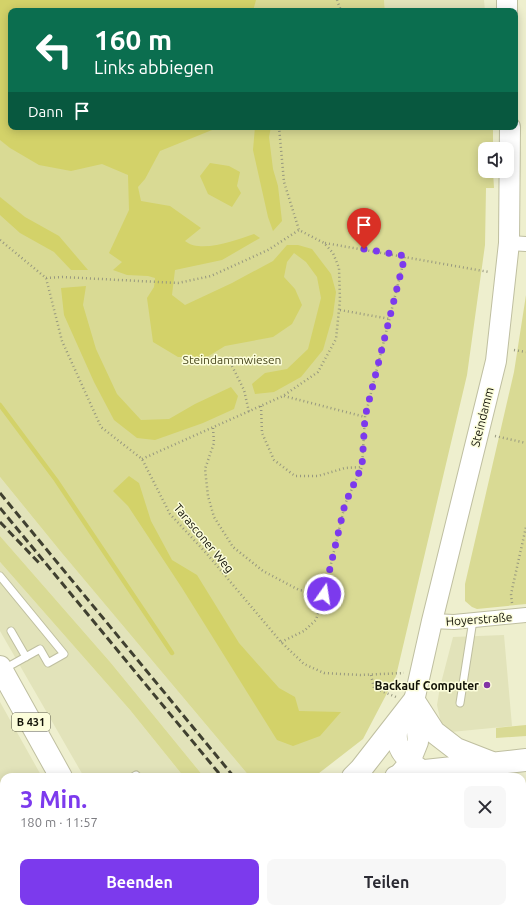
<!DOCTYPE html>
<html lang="de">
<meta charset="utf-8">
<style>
:root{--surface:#fff;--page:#f7f7f7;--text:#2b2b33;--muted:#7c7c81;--accent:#7c3aed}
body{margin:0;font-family:Ubuntu,sans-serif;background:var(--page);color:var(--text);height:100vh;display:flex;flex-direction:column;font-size:15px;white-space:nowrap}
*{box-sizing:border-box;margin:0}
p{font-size:13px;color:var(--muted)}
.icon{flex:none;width:22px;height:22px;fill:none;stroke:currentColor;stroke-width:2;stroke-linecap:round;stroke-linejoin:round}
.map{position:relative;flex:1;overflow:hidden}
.sheet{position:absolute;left:0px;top:773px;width:526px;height:140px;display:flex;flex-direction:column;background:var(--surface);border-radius:12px 12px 0 0;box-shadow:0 2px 10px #0003}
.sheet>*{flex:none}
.guide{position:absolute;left:8px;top:8px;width:510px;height:122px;border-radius:8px;box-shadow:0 2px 10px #0003;background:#0b6e4f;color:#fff;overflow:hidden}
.fabs{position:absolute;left:478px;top:142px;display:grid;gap:8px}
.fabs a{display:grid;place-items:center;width:36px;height:36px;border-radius:8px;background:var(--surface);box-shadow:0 2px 10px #0003;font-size:20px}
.pin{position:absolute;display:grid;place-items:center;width:34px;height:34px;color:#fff;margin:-41px -17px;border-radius:50% 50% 50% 0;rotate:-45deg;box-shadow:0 0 4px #0007}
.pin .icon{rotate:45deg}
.me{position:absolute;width:44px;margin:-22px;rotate:13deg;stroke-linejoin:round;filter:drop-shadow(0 0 3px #0008)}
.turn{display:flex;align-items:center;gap:14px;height:84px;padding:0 20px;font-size:18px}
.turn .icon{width:52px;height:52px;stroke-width:2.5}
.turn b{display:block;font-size:28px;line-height:34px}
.then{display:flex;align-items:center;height:38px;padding:0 20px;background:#0003;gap:8px;font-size:15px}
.round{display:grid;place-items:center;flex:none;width:42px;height:42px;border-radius:8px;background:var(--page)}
.overview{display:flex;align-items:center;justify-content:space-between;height:68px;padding:0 20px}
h1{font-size:24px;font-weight:700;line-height:30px;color:var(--accent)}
.primary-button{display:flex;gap:8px;margin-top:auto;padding:8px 20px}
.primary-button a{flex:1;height:46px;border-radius:8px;background:var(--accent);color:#fff;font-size:16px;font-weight:700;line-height:46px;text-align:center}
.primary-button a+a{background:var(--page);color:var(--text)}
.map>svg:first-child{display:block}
.built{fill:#e2e3ba}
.green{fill:#d9da94}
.water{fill:#d3d269}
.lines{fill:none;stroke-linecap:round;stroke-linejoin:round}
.stream{stroke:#d3d269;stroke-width:4.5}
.lane-casing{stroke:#bfbfa0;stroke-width:9}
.street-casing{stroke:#bfbfa0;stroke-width:16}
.secondary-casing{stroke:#bfbfa0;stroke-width:22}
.primary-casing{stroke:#bfbfa0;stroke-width:24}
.path{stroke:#97987f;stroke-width:2.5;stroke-dasharray:1 3;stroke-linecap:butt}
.lane{stroke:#fff;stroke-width:7}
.street{stroke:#fff;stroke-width:14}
.secondary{stroke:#fff;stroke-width:20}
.primary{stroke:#fff;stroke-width:22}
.rail{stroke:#404030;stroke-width:3;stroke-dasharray:8 4;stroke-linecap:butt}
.route{stroke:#7c3aed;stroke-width:7;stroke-dasharray:0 12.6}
.poi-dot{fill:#8334a5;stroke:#fcfddb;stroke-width:1.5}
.labels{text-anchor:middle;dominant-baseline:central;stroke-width:3;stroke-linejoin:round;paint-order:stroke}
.shield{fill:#fcfddb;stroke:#595947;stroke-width:1}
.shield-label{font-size:11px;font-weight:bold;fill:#131308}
.park-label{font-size:12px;fill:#4a491e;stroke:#fcfddb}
.street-label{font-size:12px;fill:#131308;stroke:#fcfddb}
.poi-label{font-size:12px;font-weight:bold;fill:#131308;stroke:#fcfddb;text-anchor:end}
</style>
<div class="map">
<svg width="526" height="913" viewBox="0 0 526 913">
<rect width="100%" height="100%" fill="#eeefce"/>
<path class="built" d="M 384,0 L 484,0 L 485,11 L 385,11 Z
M 0,477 L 61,552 L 250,777 L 204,777 L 111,663 L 0,536 Z
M 0,562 L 130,710 L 184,777 L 84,777 L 0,631 Z
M 504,635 L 512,726 L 451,732 L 441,723 L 437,705 L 440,687 L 453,637 Z
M 0,702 L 42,777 L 4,777 L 4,909 L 27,909 L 19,913 L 0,913 Z
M 522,789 L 526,789 L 526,913 L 408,913 L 405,909 L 522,909 Z
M 305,909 L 372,909 L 375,913 L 308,913 Z"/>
<path class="green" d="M 0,0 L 384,0 L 385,11 L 11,11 L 11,127 L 493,127 L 493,149 L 485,149 L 485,171 L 493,171 L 494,188 L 486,188 L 485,245 L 467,375 L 396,676 L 363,739 L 314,777 L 250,777 L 61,552 L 0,477 Z
M 526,295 L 526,604 L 477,609 L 472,607 L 465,601 L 465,584 L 514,372 Z
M 0,536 L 111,663 L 204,777 L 184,777 L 130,710 L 0,562 Z
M 526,725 L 526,736 L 496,738 L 496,728 Z"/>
<path class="water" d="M 0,0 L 256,0 L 253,11 L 11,11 L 11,52 L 8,69 L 11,73 L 11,127 L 217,127 L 217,128 L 160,151 L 145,179 L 138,187 L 141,201 L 170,206 L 201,228 L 185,241 C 201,254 236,240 254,234 L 260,238 L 222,260 L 175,270 L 172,295 L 185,305 L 232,283 L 273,261 L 287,245 L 298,245 L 312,249 L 331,274 L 336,292 L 333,315 L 323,350 L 301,377 L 274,392 L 255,394 L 252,384 L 265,373 L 287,369 L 308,349 L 321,298 L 317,277 L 306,262 L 294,253 L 287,262 L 284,277 L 295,289 L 302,305 L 292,324 L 273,337 L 225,346 L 207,357 L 178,357 L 153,342 L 147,298 L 154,287 L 155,278 L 148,276 L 127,275 L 113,270 L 122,262 L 109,253 L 129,210 L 128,175 L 102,164 L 71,171 L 39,165 L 10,148 L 0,140 Z
M 255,127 L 271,127 L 269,137 L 273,169 L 278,186 L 282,221 L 273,231 L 268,217 L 253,150 Z
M 210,163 L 229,166 L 240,172 L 237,186 L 241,193 L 232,207 L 208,194 L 200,176 Z
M 0,197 L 25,217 L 59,236 L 88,270 L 71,270 L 54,252 L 20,233 L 0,215 Z
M 86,286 L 83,305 L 96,349 L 117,394 L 141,420 L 169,419 L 195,404 L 231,387 L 238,396 L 234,409 L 203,423 L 155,440 L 137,438 L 114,420 L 94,382 L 64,315 L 61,288 Z
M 129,476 L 139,483 L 151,521 L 172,560 L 197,575 L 239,643 L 279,688 L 295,697 L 299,711 L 341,712 L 320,736 L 293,746 L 277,740 L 182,588 L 128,506 L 113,491 Z"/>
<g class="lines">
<path class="stream" d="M 0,405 L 56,480 L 172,653"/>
<defs>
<path id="lane" d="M 0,576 L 64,654 L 48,663 L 40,649 L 4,669
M 11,631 L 26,657
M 460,703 L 473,620
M 133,777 L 136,775 L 138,777
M 522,795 L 526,795
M 522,873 L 526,872
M 275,913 L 278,909"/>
<path id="street" d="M 509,243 L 526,244
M 432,621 L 454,622 L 526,615"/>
<path id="secondary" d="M 507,0 L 507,11
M 404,716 C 389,737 399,756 419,768
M 398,776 L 410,762 L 418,742 L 414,701 L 432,621 L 496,361 L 509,243 L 510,127
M 129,909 L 131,913"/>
<path id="primary" d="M 0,667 L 61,777
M 353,777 L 361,769 L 414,701 L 434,732 L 456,749 L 492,763
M 396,777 L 425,771 L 526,760
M 61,913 L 70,909
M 111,913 L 115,909"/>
</defs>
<use href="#lane" class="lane-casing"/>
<use href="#street" class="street-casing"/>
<use href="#secondary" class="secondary-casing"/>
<use href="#primary" class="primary-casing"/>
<path class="path" d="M 337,0 L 341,11
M 0,240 L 46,278 L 62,341 L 101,427 L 142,459 L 170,514 L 207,554 L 281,642 L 304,664 L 324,673 L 360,675 L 404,673
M 325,243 L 489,272
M 46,278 L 62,277 L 178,283 L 211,276 L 268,250 L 299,230
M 340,310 L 390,319
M 514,350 L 526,352
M 232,366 L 244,390 L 249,412
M 284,396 L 365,417
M 261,406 L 262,433 L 274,460 L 295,476 L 318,476 L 345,468 L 362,467
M 213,428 L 214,443 L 205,469 L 208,496 L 214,517 L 233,547 L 263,571 L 299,590 L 324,594
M 495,436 L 526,443
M 142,459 L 283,396 L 318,372 L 336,339 L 340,300 L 339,268 L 333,253 L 324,243 L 299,230 L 284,182 L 279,127
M 512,603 L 511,594 L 526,527
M 281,642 L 304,631 L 316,620 L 324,594 L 345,504 L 362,467 L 365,417 L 405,256
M 371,675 L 374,688 L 396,697"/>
<use href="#lane" class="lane"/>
<use href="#street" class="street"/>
<use href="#secondary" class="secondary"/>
<use href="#primary" class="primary"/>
<path class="rail" d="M 0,493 L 234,777
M 0,508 L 222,777
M 0,522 L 41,565
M 331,909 L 334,913
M 343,909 L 346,913"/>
</g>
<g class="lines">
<path class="route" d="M 324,594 L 345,504 L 362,466 L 365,417 L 405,256 L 364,249"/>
</g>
<circle class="poi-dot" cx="487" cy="685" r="4"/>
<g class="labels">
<rect class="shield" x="12" y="713" width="38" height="18" rx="3"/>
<g class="shield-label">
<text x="31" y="722">B 431</text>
</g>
<g class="park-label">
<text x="232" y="359">Steindammwiesen</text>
</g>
<g class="street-label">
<text transform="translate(482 417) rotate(-76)">Steindamm</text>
<text transform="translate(204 538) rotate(50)">Tarasconer Weg</text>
<text transform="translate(479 619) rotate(-4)">Hoyerstraße</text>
</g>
<g class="poi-label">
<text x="479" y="685">Backauf Computer</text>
</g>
</g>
</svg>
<div class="fabs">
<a><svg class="icon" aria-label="sound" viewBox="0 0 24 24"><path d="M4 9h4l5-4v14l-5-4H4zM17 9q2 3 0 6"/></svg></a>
</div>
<div class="pin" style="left:364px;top:249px;background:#d93025"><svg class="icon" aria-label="arrive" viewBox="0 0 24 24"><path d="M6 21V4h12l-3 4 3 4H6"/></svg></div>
<svg class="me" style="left:324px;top:594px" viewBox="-20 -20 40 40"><circle r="17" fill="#7c3aed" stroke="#fff" stroke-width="3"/><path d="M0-11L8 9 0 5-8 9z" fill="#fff"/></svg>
<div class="guide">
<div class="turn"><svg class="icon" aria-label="left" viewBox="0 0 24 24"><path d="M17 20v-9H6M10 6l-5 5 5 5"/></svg><div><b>160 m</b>Links abbiegen</div></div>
<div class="then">Dann<svg class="icon" aria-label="arrive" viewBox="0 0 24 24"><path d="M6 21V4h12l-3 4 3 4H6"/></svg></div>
</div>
<section class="sheet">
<div class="overview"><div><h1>3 Min.</h1><p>180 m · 11:57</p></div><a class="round"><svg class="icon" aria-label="close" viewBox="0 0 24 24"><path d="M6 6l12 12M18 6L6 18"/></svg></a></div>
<div class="primary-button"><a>Beenden</a><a>Teilen</a></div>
</section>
</div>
